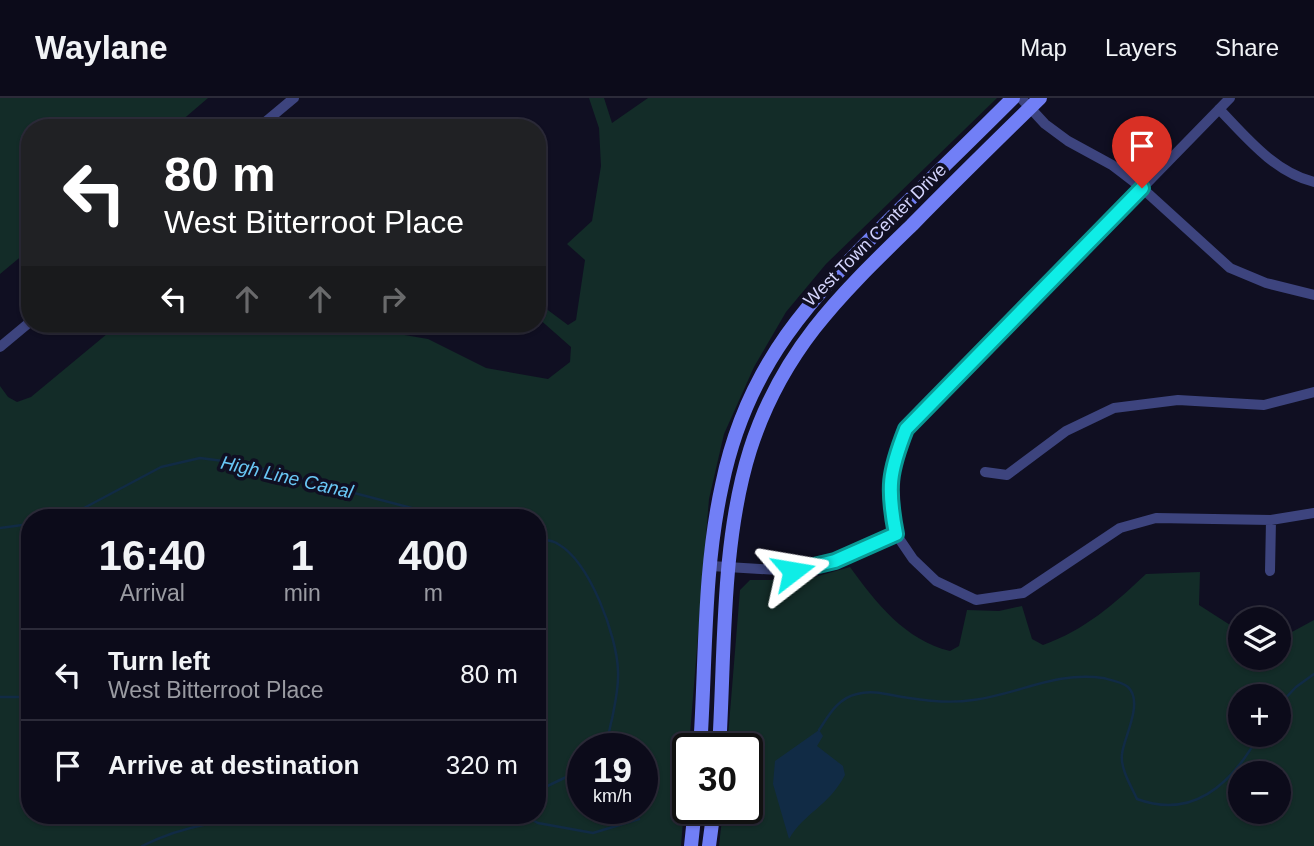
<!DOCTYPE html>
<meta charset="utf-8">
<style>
:root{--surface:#0c0b1a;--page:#151423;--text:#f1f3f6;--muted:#9a9ba2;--line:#2c2b39}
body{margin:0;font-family:Helvetica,sans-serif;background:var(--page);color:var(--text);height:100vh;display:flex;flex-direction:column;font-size:26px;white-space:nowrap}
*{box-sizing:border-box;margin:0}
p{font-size:23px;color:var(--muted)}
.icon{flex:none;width:38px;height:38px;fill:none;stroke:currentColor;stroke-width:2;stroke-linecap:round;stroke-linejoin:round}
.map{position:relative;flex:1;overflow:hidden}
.details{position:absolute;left:21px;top:411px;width:525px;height:315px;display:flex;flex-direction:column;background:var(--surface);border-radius:28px;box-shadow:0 2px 5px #0004,0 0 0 2px var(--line)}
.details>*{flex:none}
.banner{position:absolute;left:21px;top:21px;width:525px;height:214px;border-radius:28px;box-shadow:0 2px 5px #0004,0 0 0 2px var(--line);background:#202124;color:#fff;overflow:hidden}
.fabs{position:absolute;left:1228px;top:509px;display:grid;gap:14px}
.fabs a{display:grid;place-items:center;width:63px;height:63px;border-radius:50%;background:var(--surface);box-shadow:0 2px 5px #0004,0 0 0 2px var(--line);font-size:35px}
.speed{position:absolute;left:567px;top:635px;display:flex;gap:14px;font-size:35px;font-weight:700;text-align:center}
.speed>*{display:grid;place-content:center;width:91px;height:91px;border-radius:50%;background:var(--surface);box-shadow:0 2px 5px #0004,0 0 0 2px var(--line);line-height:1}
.speed small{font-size:18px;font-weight:400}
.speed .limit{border:4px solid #111;border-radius:10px;background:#fff;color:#111}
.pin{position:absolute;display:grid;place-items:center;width:60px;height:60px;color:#fff;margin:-72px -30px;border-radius:50% 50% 50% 0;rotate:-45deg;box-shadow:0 0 7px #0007}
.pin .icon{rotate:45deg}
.me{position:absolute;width:77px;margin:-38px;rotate:76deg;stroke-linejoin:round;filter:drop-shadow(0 0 5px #0008)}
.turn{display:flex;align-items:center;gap:24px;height:147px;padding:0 28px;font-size:32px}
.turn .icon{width:91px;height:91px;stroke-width:2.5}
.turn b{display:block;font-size:49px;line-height:60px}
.lanes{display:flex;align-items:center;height:66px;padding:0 28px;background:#0003;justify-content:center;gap:35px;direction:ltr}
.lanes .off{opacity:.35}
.eta{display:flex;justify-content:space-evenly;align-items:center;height:119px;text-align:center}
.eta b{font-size:42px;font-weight:800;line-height:49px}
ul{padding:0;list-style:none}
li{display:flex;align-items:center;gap:21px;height:91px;padding:0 28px;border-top:2px solid var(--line)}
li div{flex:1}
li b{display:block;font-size:26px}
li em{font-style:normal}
header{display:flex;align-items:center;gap:42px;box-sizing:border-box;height:98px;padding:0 35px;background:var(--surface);border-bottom:2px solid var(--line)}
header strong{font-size:33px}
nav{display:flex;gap:38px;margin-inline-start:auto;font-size:24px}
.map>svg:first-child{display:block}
.green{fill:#132c28;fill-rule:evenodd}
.water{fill:#112b45}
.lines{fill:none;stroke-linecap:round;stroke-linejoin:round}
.stream{stroke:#112b45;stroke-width:2.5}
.street{stroke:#3d447e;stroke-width:10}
.secondary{stroke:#717ff6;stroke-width:14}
.route-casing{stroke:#0a9a96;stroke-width:18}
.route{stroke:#0fede6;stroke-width:12}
.labels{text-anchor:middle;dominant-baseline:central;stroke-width:7;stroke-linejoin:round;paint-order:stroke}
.street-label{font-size:18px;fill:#d4d4fc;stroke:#100f22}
.water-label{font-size:19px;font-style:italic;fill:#69c7f5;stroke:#100f22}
</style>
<header>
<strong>Waylane</strong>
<nav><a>Map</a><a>Layers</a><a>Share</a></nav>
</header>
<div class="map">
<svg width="1314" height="748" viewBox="0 0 1314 748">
<rect width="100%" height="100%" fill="#100f22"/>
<path class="green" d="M 0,0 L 208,0 L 173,30 L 30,30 L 30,151 L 0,176 Z
M 589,0 L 604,0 L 612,25 L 648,0 L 997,0 L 826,166 L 786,214 L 754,269 L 724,336 L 709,401 L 681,748 L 0,748 L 0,288 L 8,299 L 17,304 L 31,299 L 119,226 L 340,226 L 428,241 L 486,270 L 548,281 L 570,264 L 571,249 L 537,219 L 537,204 L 568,227 L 576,222 L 585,162 L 567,146 L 592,123 L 601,68 L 599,30 ZM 30,420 L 537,420 L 537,718 L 30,718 ZM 583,651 L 642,651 L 642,710 L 583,710 Z
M 850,469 C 876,505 905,542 950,553 L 959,548 L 967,512 L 999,513 L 1022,508 L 1032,541 L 1043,547 C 1085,532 1114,506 1146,476 L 1200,474 L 1199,507 L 1241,534 L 1241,560 L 1279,560 L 1279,541 L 1314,522 L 1314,748 L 719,748 L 723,711 L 747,710 L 747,651 L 727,651 L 740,492 L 750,482 L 804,482 ZM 1241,598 L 1279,598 L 1279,637 L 1241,637 ZM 1241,676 L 1279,676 L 1279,714 L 1241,714 Z"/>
<path class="water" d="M 819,632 L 823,638 L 817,648 L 843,668 L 845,677 C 828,709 805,714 789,741 L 773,686 L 775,663 Z"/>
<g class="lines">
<path class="stream" d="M 51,420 L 84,410 L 161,369 L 200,360 L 239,365 L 450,420
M 0,430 L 30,426
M 537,441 C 544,442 553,442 558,446 C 590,464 617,538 618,573 C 619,589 615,606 612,621 C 609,631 609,643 602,651
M 0,599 L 30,599
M 1279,607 L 1296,589 L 1314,576
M 819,632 C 829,617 838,600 857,596 C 875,591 891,598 909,600 C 928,603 954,605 973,602 C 1019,596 1056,573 1103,580 C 1111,582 1122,584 1128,589 C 1144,604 1124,639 1122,656 C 1120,670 1131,688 1137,701 C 1194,722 1233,684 1259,637
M 537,693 L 583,671
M 347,718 L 452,722 L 470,718
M 525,718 L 538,725 L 593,735 L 639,721
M 142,748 C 186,726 233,720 281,718"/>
<path class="street" d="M 1021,0 L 1045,26 L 1068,43 L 1112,67 L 1142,90 L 1230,170 L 1266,185 L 1314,197
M 1230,0 L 907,331 L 890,371 L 890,406 L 896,436 L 913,461 L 936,483 L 976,502 L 1023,495 L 1120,430 L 1156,420 L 1271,422 L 1314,415
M 1219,11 C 1246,39 1274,74 1314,84
M 258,30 L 294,0
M 0,249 L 30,224
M 985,374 L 1007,377 L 1066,333 L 1114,310 L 1178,302 L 1264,307 L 1314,294
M 711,468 L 793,473 L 835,463 L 896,436
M 1270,473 L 1271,422"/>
<path class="secondary" d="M 700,651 C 706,564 703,473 722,387 C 747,265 811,200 896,115 C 935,77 974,39 1013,0
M 719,651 C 725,555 721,444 750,352 C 782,252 840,197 912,127 C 954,84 997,42 1040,0
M 691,748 L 695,710
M 709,748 L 714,710"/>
</g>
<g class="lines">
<defs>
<path id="route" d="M 793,473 L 835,463 L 896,436 C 887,390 889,374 906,331 L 1142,90"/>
</defs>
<use href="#route" class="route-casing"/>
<use href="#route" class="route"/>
</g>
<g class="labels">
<g class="street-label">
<text transform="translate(875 137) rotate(-45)">West Town Center Drive</text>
</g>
<g class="water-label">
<text transform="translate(287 379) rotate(13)">High Line Canal</text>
</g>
</g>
</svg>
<div class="fabs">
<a><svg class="icon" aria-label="layers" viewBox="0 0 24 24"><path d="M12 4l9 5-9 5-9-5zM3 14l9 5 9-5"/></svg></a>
<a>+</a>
<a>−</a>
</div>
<div class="speed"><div>19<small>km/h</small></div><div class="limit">30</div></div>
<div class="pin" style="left:1142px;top:90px;background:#d93025"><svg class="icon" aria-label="arrive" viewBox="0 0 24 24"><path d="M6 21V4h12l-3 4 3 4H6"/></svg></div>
<svg class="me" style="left:793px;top:473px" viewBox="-20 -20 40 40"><path d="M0-17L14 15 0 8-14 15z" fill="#0fede6" stroke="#fff" stroke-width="4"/></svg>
<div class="banner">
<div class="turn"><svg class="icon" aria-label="left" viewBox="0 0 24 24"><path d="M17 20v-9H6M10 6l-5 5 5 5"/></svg><div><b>80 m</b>West Bitterroot Place</div></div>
<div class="lanes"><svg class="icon" aria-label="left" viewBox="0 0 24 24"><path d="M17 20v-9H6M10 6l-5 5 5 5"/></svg><svg class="icon off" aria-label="ahead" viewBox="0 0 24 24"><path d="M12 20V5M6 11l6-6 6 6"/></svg><svg class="icon off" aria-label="ahead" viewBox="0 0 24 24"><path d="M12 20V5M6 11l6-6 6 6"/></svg><svg class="icon off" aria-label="right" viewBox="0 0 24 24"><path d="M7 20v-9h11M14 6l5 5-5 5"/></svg></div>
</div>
<section class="details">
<div class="eta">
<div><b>16:40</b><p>Arrival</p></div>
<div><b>1</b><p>min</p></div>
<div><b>400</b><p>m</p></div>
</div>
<ul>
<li><svg class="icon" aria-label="left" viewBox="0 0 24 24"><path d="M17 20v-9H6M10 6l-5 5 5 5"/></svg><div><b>Turn left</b><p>West Bitterroot Place</p></div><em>80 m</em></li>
<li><svg class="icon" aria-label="arrive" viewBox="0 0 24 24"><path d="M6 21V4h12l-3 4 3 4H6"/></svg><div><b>Arrive at destination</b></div><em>320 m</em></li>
</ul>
</section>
</div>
